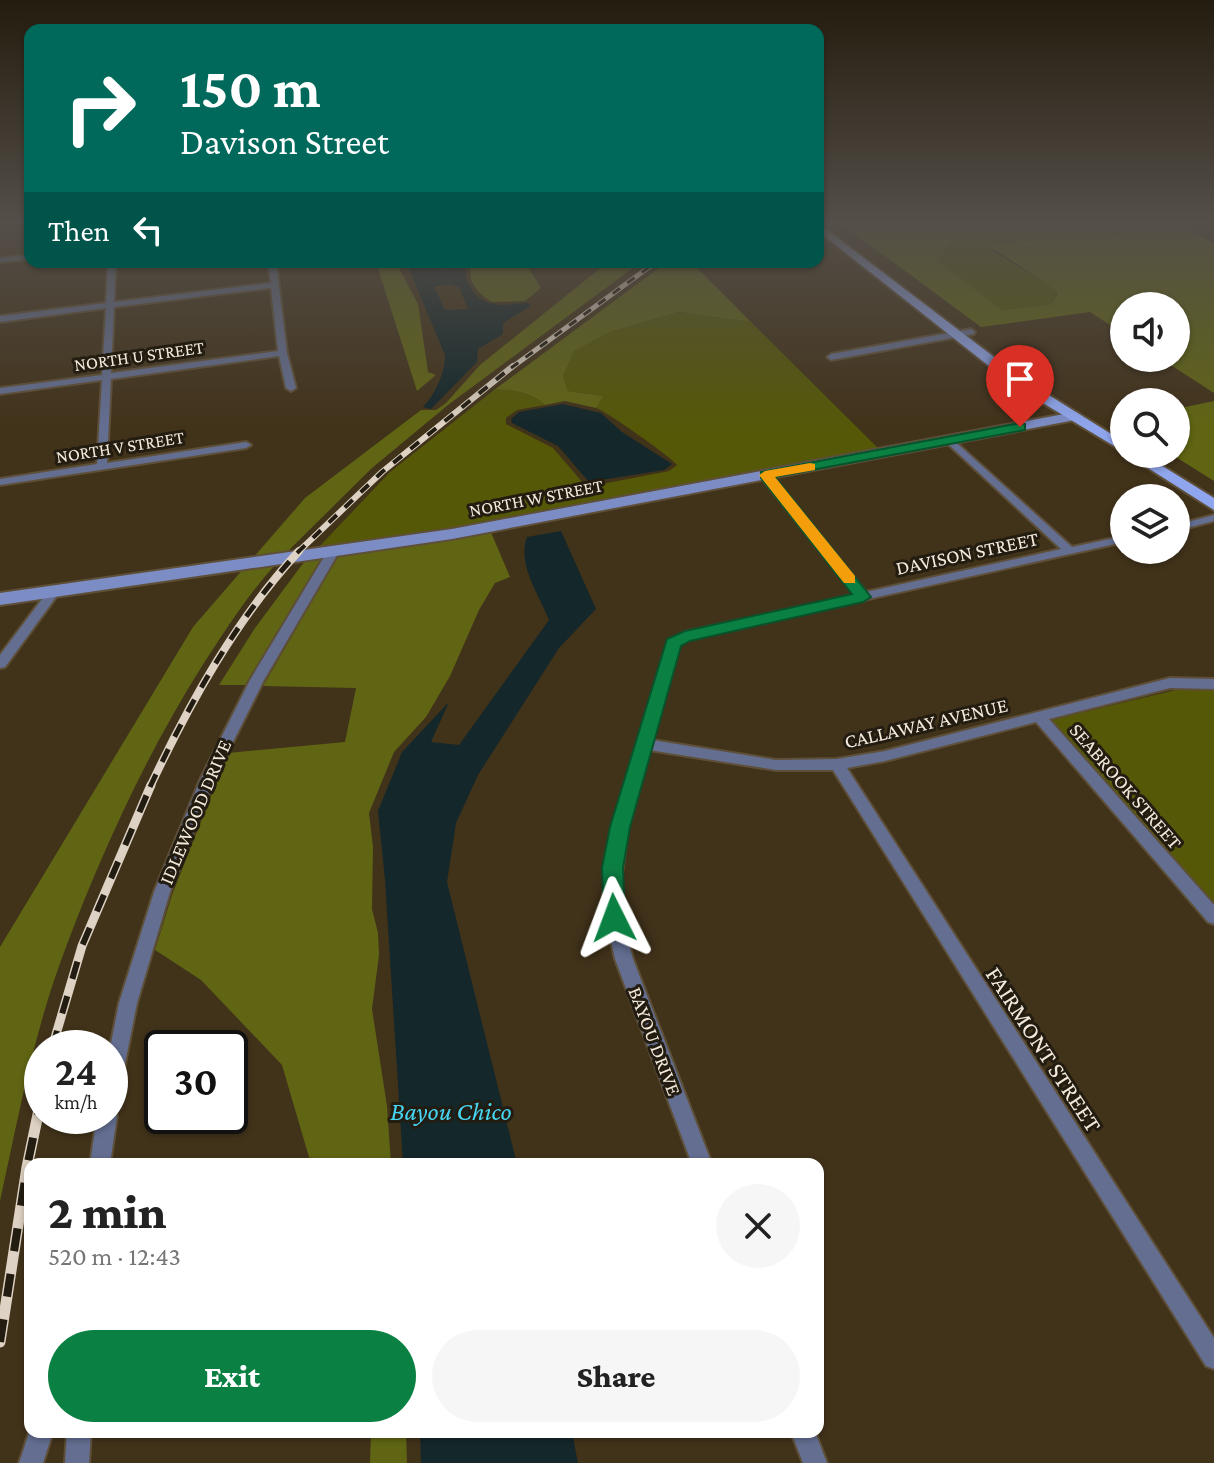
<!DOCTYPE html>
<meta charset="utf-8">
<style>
:root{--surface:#fff;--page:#f6f6f6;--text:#222;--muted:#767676;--accent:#0b8043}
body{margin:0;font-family:"Crimson Pro",serif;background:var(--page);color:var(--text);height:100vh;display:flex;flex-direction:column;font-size:30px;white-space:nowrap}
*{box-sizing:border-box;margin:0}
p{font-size:26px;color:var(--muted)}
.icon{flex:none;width:44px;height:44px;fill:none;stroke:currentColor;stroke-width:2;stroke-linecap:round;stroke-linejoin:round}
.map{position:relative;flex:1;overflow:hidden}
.drawer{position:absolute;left:24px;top:1158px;width:800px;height:280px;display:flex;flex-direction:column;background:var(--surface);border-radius:16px;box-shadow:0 2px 6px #0004}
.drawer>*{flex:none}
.hud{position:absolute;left:24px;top:24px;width:800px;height:244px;border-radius:16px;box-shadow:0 2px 6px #0004;background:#00695c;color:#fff;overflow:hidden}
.tools{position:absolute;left:1110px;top:292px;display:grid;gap:16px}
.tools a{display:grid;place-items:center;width:80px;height:80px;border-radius:50%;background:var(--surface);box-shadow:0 2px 6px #0004;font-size:40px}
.speed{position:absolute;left:24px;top:1030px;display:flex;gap:16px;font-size:40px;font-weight:700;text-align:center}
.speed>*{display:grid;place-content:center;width:104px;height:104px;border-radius:50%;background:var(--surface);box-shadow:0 2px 6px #0004;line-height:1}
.speed small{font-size:20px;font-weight:400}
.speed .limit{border:4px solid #111;border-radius:12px;background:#fff;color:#111}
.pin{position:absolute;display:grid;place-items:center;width:68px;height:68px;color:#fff;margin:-82px -34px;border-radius:50% 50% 50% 0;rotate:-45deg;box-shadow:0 0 8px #0007}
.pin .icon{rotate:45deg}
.me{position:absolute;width:88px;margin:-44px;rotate:357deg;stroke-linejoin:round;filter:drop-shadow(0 0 6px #0008)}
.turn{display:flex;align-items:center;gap:28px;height:168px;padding:0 24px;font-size:36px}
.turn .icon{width:104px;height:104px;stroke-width:2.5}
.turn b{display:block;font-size:56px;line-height:68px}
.then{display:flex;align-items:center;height:76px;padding:0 24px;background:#0003;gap:16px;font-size:30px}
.round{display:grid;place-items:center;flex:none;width:84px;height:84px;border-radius:42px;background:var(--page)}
.headline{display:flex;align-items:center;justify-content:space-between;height:136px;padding:0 24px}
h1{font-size:48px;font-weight:800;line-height:60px}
.cta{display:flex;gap:16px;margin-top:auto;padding:16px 24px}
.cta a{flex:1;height:92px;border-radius:48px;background:var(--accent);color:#fff;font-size:32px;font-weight:800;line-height:92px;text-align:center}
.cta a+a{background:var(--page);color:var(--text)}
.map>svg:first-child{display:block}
.green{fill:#545807}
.forest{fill:#606513}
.water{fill:#14272b;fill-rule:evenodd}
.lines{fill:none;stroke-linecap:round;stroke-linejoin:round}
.street-casing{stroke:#5e4f39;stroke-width:4}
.secondary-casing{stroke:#5e4f39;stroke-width:4}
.primary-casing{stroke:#5e4f39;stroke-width:4}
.street{fill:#636e91;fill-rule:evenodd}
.secondary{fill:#7c8dc5;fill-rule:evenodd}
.primary{fill:#8fa5ed;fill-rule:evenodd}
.rail-far4-casing{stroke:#ddd2c3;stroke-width:5}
.rail-far3-casing{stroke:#ddd2c3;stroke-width:6}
.rail-far2-casing{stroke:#ddd2c3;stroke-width:8}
.rail-far1-casing{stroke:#ddd2c3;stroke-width:9}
.rail-casing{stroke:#ddd2c3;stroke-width:11}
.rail-far4{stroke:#221c11;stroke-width:3;stroke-dasharray:9;stroke-linecap:butt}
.rail-far3{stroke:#221c11;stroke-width:4;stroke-dasharray:11;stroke-linecap:butt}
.rail-far2{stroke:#221c11;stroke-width:5;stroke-dasharray:14;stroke-linecap:butt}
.rail-far1{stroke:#221c11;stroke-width:6;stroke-dasharray:18;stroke-linecap:butt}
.rail{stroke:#221c11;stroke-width:8;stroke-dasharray:23;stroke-linecap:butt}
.route{fill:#0b8043;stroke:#07532c;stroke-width:2}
.slow{fill:#f59e0b}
.labels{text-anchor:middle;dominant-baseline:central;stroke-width:6;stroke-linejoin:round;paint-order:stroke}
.far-street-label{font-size:18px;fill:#f4eadc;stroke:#221c11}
.street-label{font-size:20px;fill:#f4eadc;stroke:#221c11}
.near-street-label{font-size:24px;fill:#f4eadc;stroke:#221c11}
.near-water-label{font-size:26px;font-style:italic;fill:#47d6f3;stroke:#221c11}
</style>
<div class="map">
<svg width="1214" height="1463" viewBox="0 0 1214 1463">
<rect width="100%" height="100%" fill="#41321a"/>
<path class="green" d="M 968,222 L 1096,222 L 1121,234 L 1114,238 L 999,243 L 993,251 L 1058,291 L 1053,302 L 1048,305 L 1002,310 L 936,260 Z
M 679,312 L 751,322 L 880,450 L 451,530 L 316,550 L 390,472 L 494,390 C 511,389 532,392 545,405 L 517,410 L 506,418 L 506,424 L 553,448 L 584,484 L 597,485 L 669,471 L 677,465 C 674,459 606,411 596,408 L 602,396 L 568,391 L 563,376 L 574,350 L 610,332 Z
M 1188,687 L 1214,690 L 1214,904 L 1051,720 Z"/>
<path class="forest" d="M 839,222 L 968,222 L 937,260 L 1002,310 L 1048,305 L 1053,302 L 1058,292 L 990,246 L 999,243 L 1113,238 L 1120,234 L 1096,222 L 1174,222 L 1214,243 L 1214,393 L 1160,358 L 1176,358 L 1176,306 L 1124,306 L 1124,334 L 1090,312 L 981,327 Z
M 376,262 L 396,262 L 418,304 L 428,372 L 436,375 L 417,391 Z
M 473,262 L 525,262 L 541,288 L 525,301 L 492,302 C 478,294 464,278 473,262 Z
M 608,262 L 641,262 L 448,405 L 372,468 L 285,554 L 253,558 L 305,498 L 421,410 L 436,410 L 446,403 L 480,365 Z
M 667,262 L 691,262 L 751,322 L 679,312 L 610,332 L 574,351 L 563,376 L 568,391 L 603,396 L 596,408 L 565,401 L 545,405 C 532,392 511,389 494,390 Z
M 1214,401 L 1214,481 L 1171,454 L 1176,454 L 1176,409 Z
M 490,530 L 510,577 L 495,583 L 479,610 L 450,676 L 426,717 L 394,752 L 369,813 L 373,847 L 372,909 L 378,933 L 379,955 L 372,1009 L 387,1106 L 391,1164 L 311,1164 L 282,1065 L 201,980 L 155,950 L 172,895 L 228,753 L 345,742 L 356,688 L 263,686 L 339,555 Z
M 322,557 L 245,685 L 219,685 L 255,628 L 301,566 L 307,559 Z
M 277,563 C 248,594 225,631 202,666 C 143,760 97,862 59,966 C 32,1042 17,1123 0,1201 L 0,947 L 193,627 L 244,568 Z
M 371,1432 L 406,1432 L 407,1463 L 370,1463 Z"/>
<path class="water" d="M 406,262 L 422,262 L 444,270 L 451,267 L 442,262 L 468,262 C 461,276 472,298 489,303 C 501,307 516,303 528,303 L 531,306 L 503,323 L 503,334 L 478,349 L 477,362 L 431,409 L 423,407 C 435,394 445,374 445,355 ZM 449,284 L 459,287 L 468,309 L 445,310 L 434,287 Z
M 563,404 L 601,413 L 622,432 L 672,464 L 664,470 L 589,482 L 558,446 L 512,423 L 511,419 L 519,412 Z
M 561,531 L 596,609 L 559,648 L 478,775 L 456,823 L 447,882 L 517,1164 L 403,1164 L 385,880 L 378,811 L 402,752 L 449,702 L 431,742 L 459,745 L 549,620 C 539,594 517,565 527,537 Z
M 420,1432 L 572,1432 L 578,1463 L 421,1463 Z"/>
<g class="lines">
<defs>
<path id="street" d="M 30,255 L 30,259 L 0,262 L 0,258 Z
M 108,262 L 116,262 L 114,302 L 271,283 L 268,262 L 276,262 L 287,353 L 296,388 L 291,391 L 286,388 L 279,356 L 111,379 L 107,463 L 246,442 L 251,445 L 246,448 L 0,485 L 0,479 L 97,464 L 102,380 L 0,394 L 0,388 L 102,375 L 106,308 L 0,322 L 0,316 L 106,303 ZM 271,288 L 278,351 L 111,373 L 114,307 Z
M 971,329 L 975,332 L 974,334 L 831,360 L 827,357 L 831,354 Z
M 951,438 L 1072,547 L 1124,536 L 1124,542 L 689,639 L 679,645 L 652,740 L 776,760 L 837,759 L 885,751 L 1170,678 L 1214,679 L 1214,689 L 1170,688 L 1049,719 L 1214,905 L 1214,924 L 1208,922 L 1036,722 L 885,761 L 847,768 L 1214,1338 L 1214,1369 L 1206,1366 L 833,770 L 776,770 L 649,750 L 628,827 L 620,889 L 622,918 L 633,959 L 712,1164 L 692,1164 L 615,959 L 606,918 L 604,889 L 612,827 L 668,640 L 685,632 L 855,595 L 761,477 L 761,473 L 769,473 L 866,592 L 1061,549 L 947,443 L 947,439 Z
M 1214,515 L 1214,521 L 1176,531 L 1176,525 Z
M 333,548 L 339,552 L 264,680 L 214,780 L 170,892 L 137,1003 L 119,1094 L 117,1101 L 110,1103 L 110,1048 L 119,1003 L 154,892 L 200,780 L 250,680 L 327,552 Z
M 55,586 L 61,590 L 59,593 L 5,667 L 0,668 L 0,655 L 51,587 Z
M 110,1108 L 114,1109 L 117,1116 L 110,1164 L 90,1164 L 97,1116 L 110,1116 Z
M 30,1430 L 53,1432 L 43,1463 L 19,1463 Z
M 67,1432 L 91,1432 L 89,1463 L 65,1463 Z
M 791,1432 L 815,1432 L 827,1463 L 803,1463 Z"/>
<path id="secondary" d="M 1075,412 L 1082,416 L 1080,419 L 452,539 L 0,605 L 0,593 L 452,529 Z"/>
<path id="primary" d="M 818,223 L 1023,379 L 1124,442 L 1124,452 L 1013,385 L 818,231 Z
M 1126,454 L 1143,454 L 1214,498 L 1214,510 Z"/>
</defs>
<use href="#street" class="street-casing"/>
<use href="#secondary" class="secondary-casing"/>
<use href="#primary" class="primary-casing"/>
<use href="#street" class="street"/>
<use href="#secondary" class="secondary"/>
<use href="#primary" class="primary"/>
<defs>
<path id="rail-far4" d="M 511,368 L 656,262"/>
<path id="rail-far3" d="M 297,553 L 382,472 L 513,366"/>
<path id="rail-far2" d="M 150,787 C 189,704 236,619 299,551"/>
<path id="rail-far1" d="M 52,1048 L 82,946 L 151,785"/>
<path id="rail" d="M 0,1342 L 27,1167 L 42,1095"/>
</defs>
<use href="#rail-far4" class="rail-far4-casing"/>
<use href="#rail-far3" class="rail-far3-casing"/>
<use href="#rail-far2" class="rail-far2-casing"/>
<use href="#rail-far1" class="rail-far1-casing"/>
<use href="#rail" class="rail-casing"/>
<use href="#rail-far4" class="rail-far4"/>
<use href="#rail-far3" class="rail-far3"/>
<use href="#rail-far2" class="rail-far2"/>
<use href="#rail-far1" class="rail-far1"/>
<use href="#rail" class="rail"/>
</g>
<linearGradient id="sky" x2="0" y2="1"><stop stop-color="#241c0e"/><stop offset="0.52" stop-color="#544f49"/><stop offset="1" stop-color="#544f49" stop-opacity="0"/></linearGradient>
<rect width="1214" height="427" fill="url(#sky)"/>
<path class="route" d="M 1020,423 L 1025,424 L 1025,430 L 775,477 L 871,597 L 863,602 L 690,641 L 681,646 L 630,827 L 623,868 L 625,918 L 622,925 L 614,928 L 607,925 L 604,918 L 602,868 L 610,827 L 667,639 L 685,631 L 852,594 L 761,478 L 761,472 Z"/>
<path class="slow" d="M 810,463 L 815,464 L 815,470 L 775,477 L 855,576 L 855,583 L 844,583 L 759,475 L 765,471 Z"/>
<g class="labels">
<g class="far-street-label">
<text transform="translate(139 356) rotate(-8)">NORTH U STREET</text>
<text transform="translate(120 447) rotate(-9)">NORTH V STREET</text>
<text transform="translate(536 498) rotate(-11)">NORTH W STREET</text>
</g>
<g class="street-label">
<text transform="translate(967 553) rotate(-12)">DAVISON STREET</text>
<text transform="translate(926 723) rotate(-13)">CALLAWAY AVENUE</text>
<text transform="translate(1126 786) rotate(49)">SEABROOK STREET</text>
<text transform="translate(195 812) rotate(-67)">IDLEWOOD DRIVE</text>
<text transform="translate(655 1041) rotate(69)">BAYOU DRIVE</text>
</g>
<g class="near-street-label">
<text transform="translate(1044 1049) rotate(57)">FAIRMONT STREET</text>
</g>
<g class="near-water-label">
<text x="451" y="1111">Bayou Chico</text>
</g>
</g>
</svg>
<div class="tools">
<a><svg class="icon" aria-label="sound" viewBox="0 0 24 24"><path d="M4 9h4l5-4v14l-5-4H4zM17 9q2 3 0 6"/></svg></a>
<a><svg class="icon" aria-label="search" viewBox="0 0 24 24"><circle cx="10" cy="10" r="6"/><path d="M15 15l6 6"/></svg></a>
<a><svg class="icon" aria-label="layers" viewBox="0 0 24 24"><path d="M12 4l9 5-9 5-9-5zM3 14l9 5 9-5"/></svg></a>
</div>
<div class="speed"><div>24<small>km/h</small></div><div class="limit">30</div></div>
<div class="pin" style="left:1020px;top:427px;background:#d93025"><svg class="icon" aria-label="arrive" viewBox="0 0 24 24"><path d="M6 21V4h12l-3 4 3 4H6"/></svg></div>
<svg class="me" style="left:614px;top:918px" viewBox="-20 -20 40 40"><path d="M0-17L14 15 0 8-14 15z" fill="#0b8043" stroke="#fff" stroke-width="4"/></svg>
<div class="hud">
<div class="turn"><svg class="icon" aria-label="right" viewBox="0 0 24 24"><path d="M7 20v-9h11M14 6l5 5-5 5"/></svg><div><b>150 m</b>Davison Street</div></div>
<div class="then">Then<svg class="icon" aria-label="left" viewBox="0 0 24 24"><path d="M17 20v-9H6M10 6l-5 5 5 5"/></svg></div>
</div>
<section class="drawer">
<div class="headline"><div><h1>2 min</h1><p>520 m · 12:43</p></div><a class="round"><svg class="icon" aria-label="close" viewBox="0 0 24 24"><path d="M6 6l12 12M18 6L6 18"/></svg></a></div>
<div class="cta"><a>Exit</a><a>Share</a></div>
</section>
</div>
